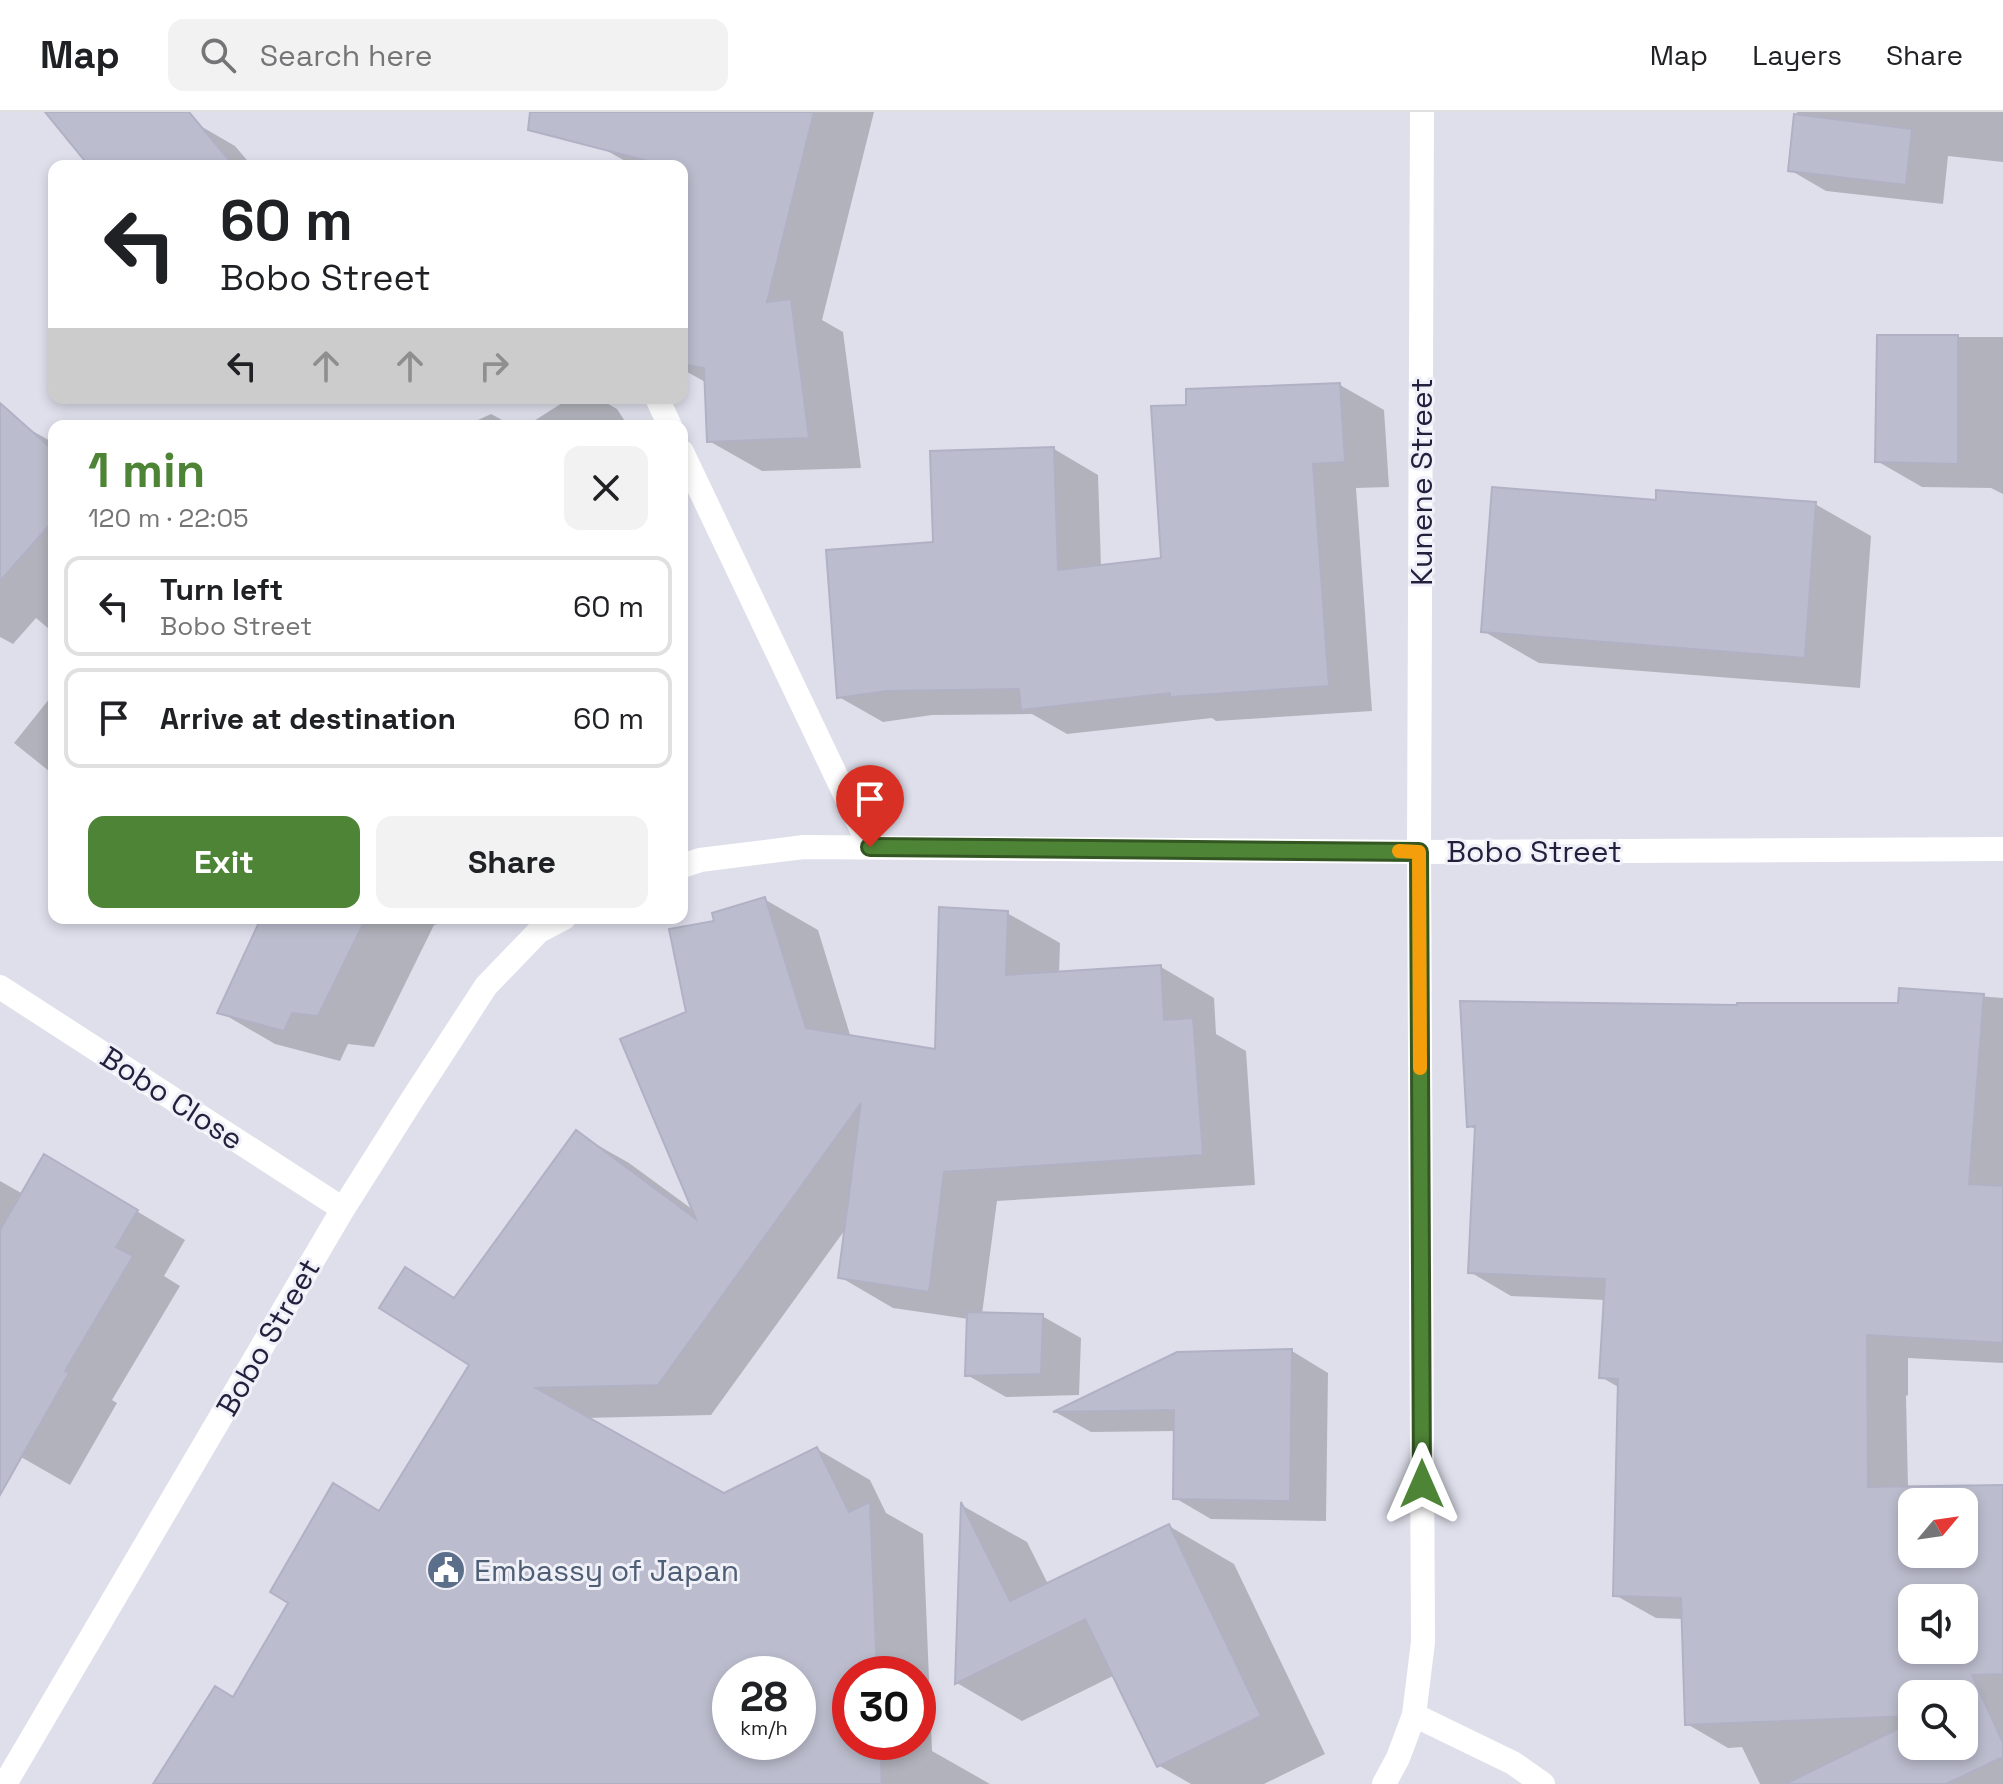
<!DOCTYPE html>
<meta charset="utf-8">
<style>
:root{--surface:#fff;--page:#f2f2f2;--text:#202124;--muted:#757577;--line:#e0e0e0;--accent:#4e8436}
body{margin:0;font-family:"Space Grotesk",sans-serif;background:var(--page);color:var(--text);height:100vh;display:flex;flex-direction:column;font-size:30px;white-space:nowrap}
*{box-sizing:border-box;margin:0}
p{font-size:26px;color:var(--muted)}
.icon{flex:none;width:44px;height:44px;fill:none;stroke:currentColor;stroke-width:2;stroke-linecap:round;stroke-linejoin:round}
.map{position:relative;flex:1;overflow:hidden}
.panel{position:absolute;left:48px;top:308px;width:640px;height:504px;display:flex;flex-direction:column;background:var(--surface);border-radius:16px;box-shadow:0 4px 12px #0003}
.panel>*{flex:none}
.hud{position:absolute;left:48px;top:48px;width:640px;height:244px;border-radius:16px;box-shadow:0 4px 12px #0003;background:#fff;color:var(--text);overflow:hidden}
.needle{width:52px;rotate:61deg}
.controls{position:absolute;left:1898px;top:1376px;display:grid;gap:16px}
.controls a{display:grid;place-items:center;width:80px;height:80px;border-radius:16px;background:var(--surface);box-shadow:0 4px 12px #0003;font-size:40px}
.speed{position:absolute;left:712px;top:1544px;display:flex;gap:16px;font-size:40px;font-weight:700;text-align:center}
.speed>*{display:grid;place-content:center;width:104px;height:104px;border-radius:50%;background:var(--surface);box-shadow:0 4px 12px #0003;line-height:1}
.speed small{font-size:20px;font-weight:400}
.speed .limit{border:12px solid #d22;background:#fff;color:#111}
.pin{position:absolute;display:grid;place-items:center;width:68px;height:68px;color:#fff;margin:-82px -34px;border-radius:50% 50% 50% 0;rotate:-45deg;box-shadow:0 0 8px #0007}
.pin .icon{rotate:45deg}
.me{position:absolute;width:88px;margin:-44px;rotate:0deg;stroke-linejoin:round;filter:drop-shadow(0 0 6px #0008)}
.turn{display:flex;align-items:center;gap:28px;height:168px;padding:0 40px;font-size:36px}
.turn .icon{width:104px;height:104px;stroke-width:2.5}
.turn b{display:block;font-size:56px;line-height:68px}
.lanes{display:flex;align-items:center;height:76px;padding:0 40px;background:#0003;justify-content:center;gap:40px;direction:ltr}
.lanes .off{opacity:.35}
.round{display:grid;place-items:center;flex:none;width:84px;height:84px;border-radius:16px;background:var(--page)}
.headline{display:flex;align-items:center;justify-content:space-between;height:136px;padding:0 40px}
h1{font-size:48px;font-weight:600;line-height:60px;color:var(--accent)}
.primary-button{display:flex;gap:16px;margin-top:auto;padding:16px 40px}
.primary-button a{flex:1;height:92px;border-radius:16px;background:var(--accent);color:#fff;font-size:32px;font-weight:600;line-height:92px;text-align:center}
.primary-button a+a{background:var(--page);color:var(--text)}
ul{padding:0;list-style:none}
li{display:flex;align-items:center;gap:24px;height:100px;margin:0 16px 12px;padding:0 24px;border:4px solid var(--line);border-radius:16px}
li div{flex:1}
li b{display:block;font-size:30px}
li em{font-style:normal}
header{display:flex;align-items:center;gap:48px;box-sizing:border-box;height:112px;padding:0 40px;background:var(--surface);border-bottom:2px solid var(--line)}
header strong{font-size:38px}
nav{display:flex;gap:44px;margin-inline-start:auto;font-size:28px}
.search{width:560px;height:72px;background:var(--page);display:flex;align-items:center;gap:20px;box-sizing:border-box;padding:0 28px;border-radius:16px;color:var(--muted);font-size:30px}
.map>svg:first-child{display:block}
.shadow{fill:#0003;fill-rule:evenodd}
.building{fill:#bbbccd;stroke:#b1b1c6;stroke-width:2;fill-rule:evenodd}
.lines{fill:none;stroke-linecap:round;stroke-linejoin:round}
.lane{stroke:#fff;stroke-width:24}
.street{stroke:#fff;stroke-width:24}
.route-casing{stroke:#335623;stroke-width:20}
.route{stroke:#4e8436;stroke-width:14}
.slow{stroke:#f59e0b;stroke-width:14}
.labels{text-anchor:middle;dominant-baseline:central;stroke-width:6;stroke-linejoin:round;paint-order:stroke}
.street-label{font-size:30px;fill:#231f3d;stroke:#f0f0f8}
.service-label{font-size:30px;fill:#4e5e75;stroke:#f0f0f8;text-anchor:start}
</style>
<header>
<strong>Map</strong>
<div class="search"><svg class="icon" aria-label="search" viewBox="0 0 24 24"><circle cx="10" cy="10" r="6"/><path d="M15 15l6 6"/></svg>Search here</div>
<nav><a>Map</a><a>Layers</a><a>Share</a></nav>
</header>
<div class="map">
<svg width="2003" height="1672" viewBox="0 0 2003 1672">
<rect width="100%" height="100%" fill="#dfdfec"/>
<path class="shadow" d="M 48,0 L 167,0 L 197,12 L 235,34 L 252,54 L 91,54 Z
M 611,0 L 874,0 L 822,208 L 843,220 L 861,356 L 762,359 L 709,329 L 707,271 L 682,257 L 682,54 L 634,54 L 602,36 Z
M 1797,0 L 2003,0 L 2003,50 L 1948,44 L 1943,92 L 1826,79 L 1790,58 Z
M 1879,225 L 2003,225 L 2003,382 L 1991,376 L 1922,375 L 1877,349 Z
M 1340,273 L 1384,298 L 1389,375 L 1356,376 L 1372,599 L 1216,609 L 1212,606 L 1067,622 L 1032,602 L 932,603 L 883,610 L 839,585 L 935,432 L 1054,337 L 1098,363 L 1101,455 L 1163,448 L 1188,295 Z
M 570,286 L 598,286 L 617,297 L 628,314 L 526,314 Z
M 491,302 L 513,314 L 465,314 Z
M 20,312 L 54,331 L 54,521 L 36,506 L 13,532 L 0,525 L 0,335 Z
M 1657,390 L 1815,392 L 1871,424 L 1860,576 L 1539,551 L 1483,519 Z
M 54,581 L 54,663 L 14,631 Z
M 764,787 L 818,818 L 851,926 L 937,940 L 1007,801 L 1060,831 L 1059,862 L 1161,855 L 1214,886 L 1216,922 L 1246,939 L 1255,1073 L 997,1089 L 982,1202 L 1042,1204 L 1081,1226 L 1079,1283 L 1006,1285 L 967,1263 L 969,1207 L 893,1196 L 840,1165 L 847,1115 L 711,1303 L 585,1306 L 724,1383 L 817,1337 L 870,1368 L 886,1401 L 923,1422 L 932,1639 L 990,1672 L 155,1672 L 235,1587 L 380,1401 L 472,1252 L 406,1157 L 456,1187 L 576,1021 L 629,1051 L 696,1100 L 688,901 L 717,810 ZM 730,1562 L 798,1562 L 798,1630 L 730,1630 ZM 850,1562 L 918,1562 L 918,1630 L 850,1630 Z
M 264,806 L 458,806 L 434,813 L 374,935 L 348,932 L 340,949 L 275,932 L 220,900 Z
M 1901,878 L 2003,886 L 2003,1251 L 1908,1246 L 1908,1283 L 1906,1284 L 1908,1376 L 2003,1375 L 2003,1672 L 1760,1672 L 1742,1635 L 1728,1636 L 1687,1612 L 1684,1507 L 1656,1506 L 1615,1483 L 1620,1276 L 1601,1265 L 1605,1188 L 1511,1184 L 1470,1160 L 1477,1018 L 1469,1014 L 1739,895 L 1899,893 ZM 1912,1390 L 1964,1390 L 1964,1442 L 1912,1442 ZM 1912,1486 L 1964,1486 L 1964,1538 L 1912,1538 ZM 1912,1582 L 1964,1582 L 1964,1634 L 1912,1634 Z
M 0,1069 L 23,1082 L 93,1073 L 185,1128 L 164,1164 L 180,1174 L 112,1288 L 117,1291 L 70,1373 L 0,1333 Z
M 1292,1239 L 1328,1261 L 1326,1409 L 1211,1407 L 1175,1386 L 1175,1319 L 1091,1320 L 1057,1301 L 1177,1242 Z
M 963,1394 L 1027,1430 L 1048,1472 L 1169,1414 L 1234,1452 L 1325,1642 L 1264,1672 L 1191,1672 L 1158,1653 L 1115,1563 L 1022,1609 L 957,1571 Z"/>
<path class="building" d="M 45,0 L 189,0 L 234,54 L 89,54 Z
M 530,0 L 814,0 L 767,190 L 791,187 L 809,326 L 707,330 L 704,256 L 682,252 L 682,54 L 667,54 L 528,18 Z
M 1794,2 L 1912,17 L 1906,73 L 1788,59 Z
M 1877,223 L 1958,223 L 1958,352 L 1875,350 Z
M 1340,271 L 1345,350 L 1313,352 L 1329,574 L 1170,585 L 1170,581 L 1021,598 L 1019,577 L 887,579 L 837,586 L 826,438 L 933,430 L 930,339 L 1054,335 L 1058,458 L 1161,446 L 1151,294 L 1186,293 L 1186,277 Z
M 0,291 L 54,339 L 54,408 L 0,469 Z
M 1492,375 L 1656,388 L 1656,378 L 1816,390 L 1805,546 L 1481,520 Z
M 765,785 L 806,916 L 935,937 L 939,795 L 1008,799 L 1006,863 L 1161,853 L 1164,908 L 1193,906 L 1203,1043 L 944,1060 L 929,1180 L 838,1166 L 861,991 L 658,1273 L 536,1276 L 724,1381 L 817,1335 L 849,1400 L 870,1390 L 877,1562 L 850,1562 L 850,1630 L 880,1630 L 882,1672 L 153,1672 L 215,1574 L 233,1585 L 288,1491 L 270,1480 L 333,1371 L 379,1399 L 469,1253 L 379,1196 L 405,1155 L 454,1186 L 576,1018 L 696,1107 L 620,927 L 686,900 L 669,817 L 714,809 L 712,801 ZM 730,1562 L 798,1562 L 798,1630 L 730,1630 Z
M 261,806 L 366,806 L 318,904 L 292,901 L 284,919 L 217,901 Z
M 1899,876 L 1984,882 L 1969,1072 L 2003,1074 L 2003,1231 L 1867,1223 L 1868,1375 L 2003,1373 L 2003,1562 L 1972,1563 L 2003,1631 L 2003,1645 L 1946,1672 L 1785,1672 L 1912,1610 L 1912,1634 L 1964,1634 L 1964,1582 L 1912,1582 L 1912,1604 L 1685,1613 L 1681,1486 L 1613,1484 L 1618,1267 L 1599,1266 L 1605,1167 L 1468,1161 L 1475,1014 L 1467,1015 L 1460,889 L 1737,893 L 1737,891 L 1898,891 ZM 1912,1390 L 1964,1390 L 1964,1442 L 1912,1442 ZM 1912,1486 L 1964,1486 L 1964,1538 L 1912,1538 Z
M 44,1042 L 138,1098 L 116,1135 L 133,1144 L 65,1259 L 69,1261 L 0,1383 L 0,1118 Z
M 967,1200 L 1043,1202 L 1041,1262 L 965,1264 Z
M 1292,1237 L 1290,1389 L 1173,1387 L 1174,1298 L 1053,1300 L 1177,1240 Z
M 961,1390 L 1010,1489 L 1169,1412 L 1261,1604 L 1157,1655 L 1085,1507 L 955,1572 Z"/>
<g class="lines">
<path class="lane" d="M 657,286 L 670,314
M 682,340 L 870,735
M 1414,1603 L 1513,1651 L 1543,1672"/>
<path class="street" d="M 682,754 L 700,748 L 804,735 L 1419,740 L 2003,737
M 0,875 L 343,1097
M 5,1672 L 343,1097 L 410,991 L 486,874 L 539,819 L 564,806
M 1384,1672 L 1398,1646 L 1414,1603 L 1423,1530 L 1419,740 L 1422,0"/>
</g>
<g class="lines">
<defs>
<path id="route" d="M 870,735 L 1419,740 L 1422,1372"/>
</defs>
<use href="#route" class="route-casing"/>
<use href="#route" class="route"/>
<path class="slow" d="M 1399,739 L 1419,740 L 1420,956"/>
</g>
<defs>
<symbol id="civic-disc" viewBox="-11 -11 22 22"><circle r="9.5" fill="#5c6f8a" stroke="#f0f0f8"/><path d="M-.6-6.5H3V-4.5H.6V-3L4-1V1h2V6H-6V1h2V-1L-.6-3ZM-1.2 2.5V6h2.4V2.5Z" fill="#fff"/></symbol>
</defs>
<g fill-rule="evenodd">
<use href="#civic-disc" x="424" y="1436" width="44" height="44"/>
</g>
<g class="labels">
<g class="street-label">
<text transform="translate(1421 370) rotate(-90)">Kunene Street</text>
<text x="1534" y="739">Bobo Street</text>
<text transform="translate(172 986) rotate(33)">Bobo Close</text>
<text transform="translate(268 1225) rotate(-60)">Bobo Street</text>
</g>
<g class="service-label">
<text x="474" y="1458">Embassy of Japan</text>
</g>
</g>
</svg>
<div class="controls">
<a><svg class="needle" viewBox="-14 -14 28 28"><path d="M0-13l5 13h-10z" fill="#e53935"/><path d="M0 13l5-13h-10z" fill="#757577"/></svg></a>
<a><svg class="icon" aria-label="sound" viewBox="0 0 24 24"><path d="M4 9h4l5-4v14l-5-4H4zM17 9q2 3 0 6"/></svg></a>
<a><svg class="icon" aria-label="search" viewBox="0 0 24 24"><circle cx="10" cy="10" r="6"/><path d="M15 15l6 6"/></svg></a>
</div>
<div class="speed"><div>28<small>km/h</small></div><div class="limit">30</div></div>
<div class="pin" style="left:870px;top:735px;background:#d93025"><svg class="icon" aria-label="arrive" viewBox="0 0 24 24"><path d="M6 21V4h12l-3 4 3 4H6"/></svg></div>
<svg class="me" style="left:1422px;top:1372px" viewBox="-20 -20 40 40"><path d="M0-17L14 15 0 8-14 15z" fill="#4e8436" stroke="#fff" stroke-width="4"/></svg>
<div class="hud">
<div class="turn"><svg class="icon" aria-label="left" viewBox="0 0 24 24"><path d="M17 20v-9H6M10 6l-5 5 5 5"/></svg><div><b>60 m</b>Bobo Street</div></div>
<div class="lanes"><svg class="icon" aria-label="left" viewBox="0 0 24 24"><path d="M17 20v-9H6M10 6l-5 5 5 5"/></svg><svg class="icon off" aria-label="ahead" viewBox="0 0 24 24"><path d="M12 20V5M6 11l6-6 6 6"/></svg><svg class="icon off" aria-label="ahead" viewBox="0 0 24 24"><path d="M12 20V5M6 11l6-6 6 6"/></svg><svg class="icon off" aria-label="right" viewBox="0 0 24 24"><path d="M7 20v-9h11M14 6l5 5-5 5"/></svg></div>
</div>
<section class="panel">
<div class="headline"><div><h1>1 min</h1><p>120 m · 22:05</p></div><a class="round"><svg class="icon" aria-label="close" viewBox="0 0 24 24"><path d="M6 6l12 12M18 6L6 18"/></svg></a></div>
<ul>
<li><svg class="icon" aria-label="left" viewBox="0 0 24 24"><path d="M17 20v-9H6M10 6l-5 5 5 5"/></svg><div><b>Turn left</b><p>Bobo Street</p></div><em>60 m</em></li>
<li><svg class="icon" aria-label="arrive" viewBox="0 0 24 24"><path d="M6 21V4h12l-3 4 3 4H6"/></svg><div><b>Arrive at destination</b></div><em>60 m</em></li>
</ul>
<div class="primary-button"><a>Exit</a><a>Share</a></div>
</section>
</div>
